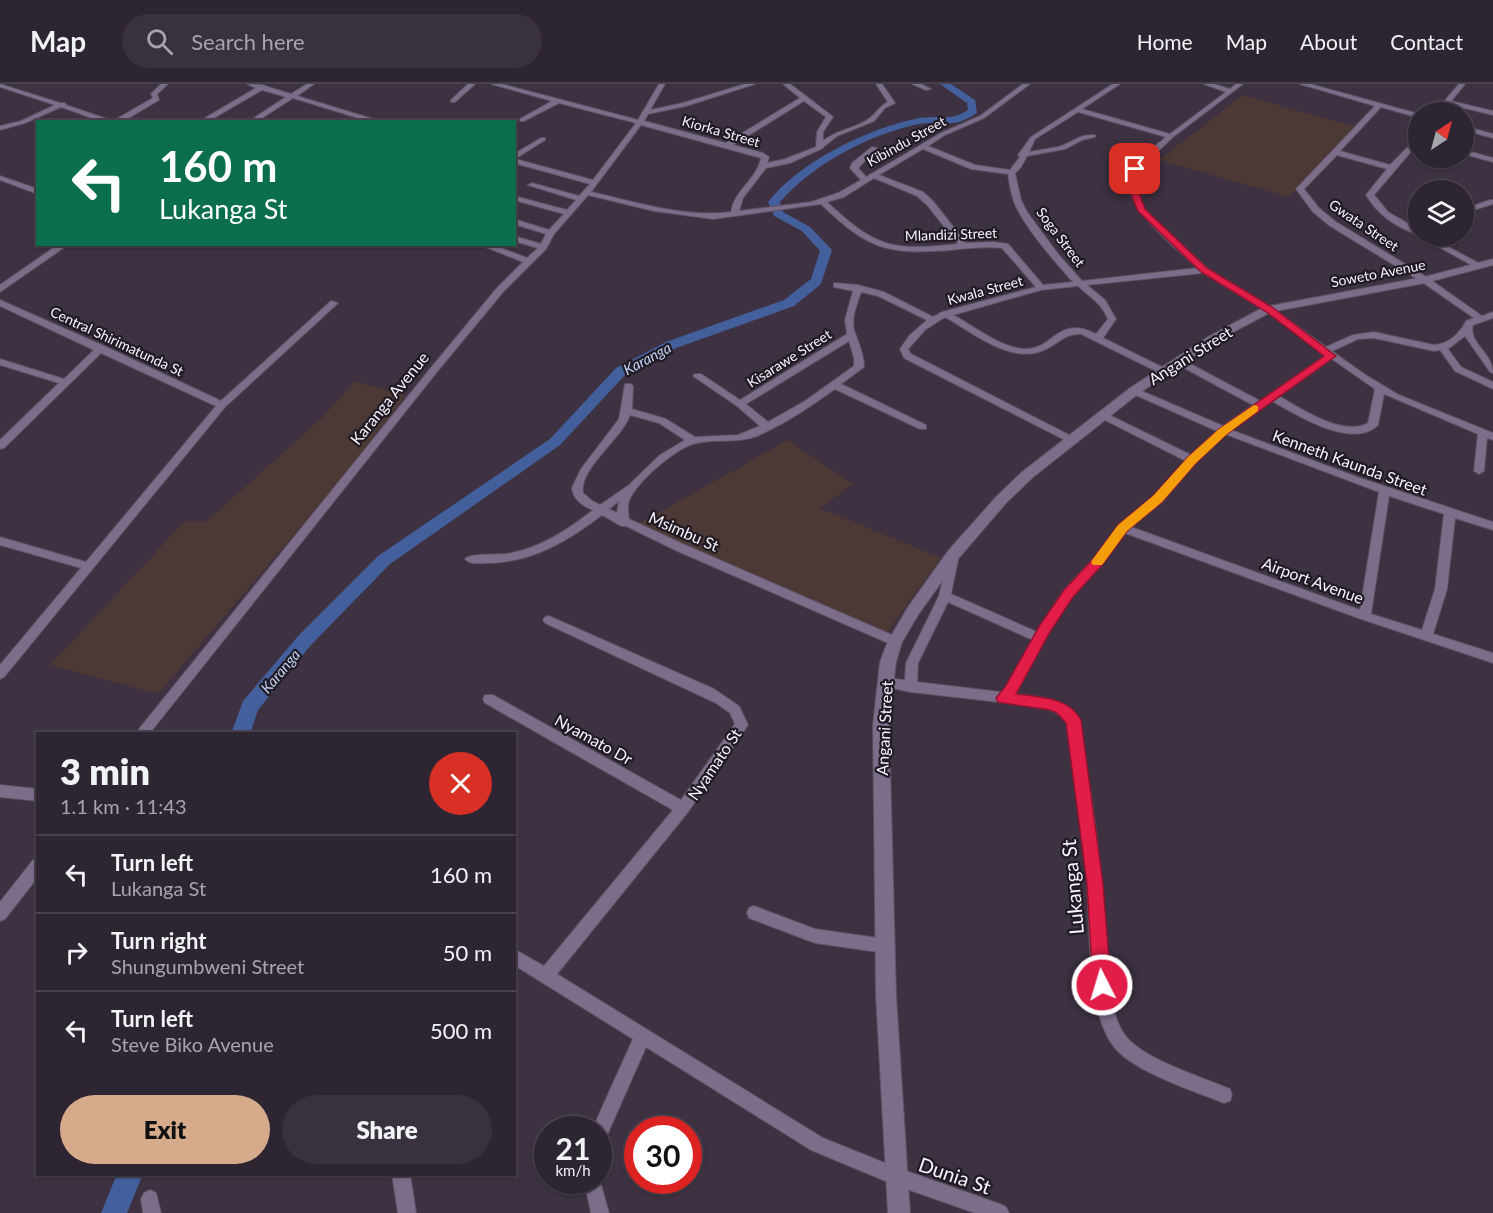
<!DOCTYPE html>
<meta charset="utf-8">
<style>
:root{--surface:#2e2532;--page:#3a313e;--text:#f1f3f6;--muted:#a7a5ac;--line:#49424d;--accent:#d6ab8b}
body{margin:0;font-family:Lato,sans-serif;background:var(--page);color:var(--text);height:100vh;display:flex;flex-direction:column;font-size:22px;white-space:nowrap}
*{box-sizing:border-box;margin:0}
p{font-size:20px;color:var(--muted)}
.icon{flex:none;width:33px;height:33px;fill:none;stroke:currentColor;stroke-width:2;stroke-linecap:round;stroke-linejoin:round}
.map{position:relative;flex:1;overflow:hidden}
.side{position:absolute;left:36px;top:648px;width:480px;height:444px;display:flex;flex-direction:column;background:var(--surface);border-radius:0px;box-shadow:0 2px 4px #0004,0 0 0 2px var(--line)}
.side>*{flex:none}
.top-card{position:absolute;left:36px;top:36px;width:480px;height:126px;border-radius:0px;box-shadow:0 2px 4px #0004,0 0 0 2px var(--line);background:#0b6e4f;color:#fff;overflow:hidden}
.needle{width:39px;rotate:36deg}
.buttons{position:absolute;left:1408px;top:18px;display:grid;gap:12px}
.buttons a{display:grid;place-items:center;width:66px;height:66px;border-radius:50%;background:var(--surface);box-shadow:0 2px 4px #0004,0 0 0 2px var(--line);font-size:30px}
.speed{position:absolute;left:534px;top:1032px;display:flex;gap:12px;font-size:30px;font-weight:700;text-align:center}
.speed>*{display:grid;place-content:center;width:78px;height:78px;border-radius:50%;background:var(--surface);box-shadow:0 2px 4px #0004,0 0 0 2px var(--line);line-height:1}
.speed small{font-size:15px;font-weight:400}
.speed .limit{border:9px solid #d22;background:#fff;color:#111}
.pin{position:absolute;display:grid;place-items:center;width:51px;height:51px;color:#fff;margin:-26px;border-radius:12px;box-shadow:0 3px 9px #0006}
.me{position:absolute;width:66px;margin:-33px;rotate:355deg;stroke-linejoin:round;filter:drop-shadow(0 0 4px #0008)}
.turn{display:flex;align-items:center;gap:21px;height:126px;padding:0 24px;font-size:27px}
.turn .icon{width:78px;height:78px;stroke-width:2.5}
.turn b{display:block;font-size:42px;line-height:51px}
.round{display:grid;place-items:center;flex:none;width:63px;height:63px;border-radius:32px;background:var(--page)}
.summary{display:flex;align-items:center;justify-content:space-between;height:102px;padding:0 24px}
h1{font-size:36px;font-weight:800;line-height:45px}
.primary-button{display:flex;gap:12px;margin-top:auto;padding:12px 24px}
.primary-button a{flex:1;height:69px;border-radius:36px;background:var(--accent);color:#111;font-size:24px;font-weight:800;line-height:69px;text-align:center}
.primary-button a+a{background:var(--page);color:var(--text)}
ul{padding:0;list-style:none}
li{display:flex;align-items:center;gap:18px;height:78px;padding:0 24px;border-top:2px solid var(--line)}
li div{flex:1}
li b{display:block;font-size:22px}
li em{font-style:normal}
header{display:flex;align-items:center;gap:36px;box-sizing:border-box;height:84px;padding:0 30px;background:var(--surface);border-bottom:2px solid var(--line)}
header strong{font-size:28px}
nav{display:flex;gap:33px;margin-inline-start:auto;font-size:21px}
.search{width:420px;height:54px;background:var(--page);display:flex;align-items:center;gap:15px;box-sizing:border-box;padding:0 21px;border-radius:33px;color:var(--muted);font-size:22px}
.map>svg:first-child{display:block}
.education{fill:#4c3835}
.lines{fill:none;stroke-linecap:round;stroke-linejoin:round}
.river{fill:#44609c;fill-rule:evenodd}
.minor-casing{stroke:#5b5060;stroke-width:2}
.tertiary-casing{stroke:#5b5060;stroke-width:2}
.minor{fill:#7c6e8a;fill-rule:evenodd}
.tertiary{fill:#7c6e8a;fill-rule:evenodd}
.route{fill:#e11d48;stroke:#92132f;stroke-width:1.5}
.slow{fill:#f59e0b}
.labels{text-anchor:middle;dominant-baseline:central;stroke-width:4.5;stroke-linejoin:round;paint-order:stroke}
.far-street-label{font-size:14px;fill:#faf2fe;stroke:#201b23}
.far-water-label{font-size:15px;font-style:italic;fill:#bfd1f4;stroke:#201b23}
.street-label{font-size:16px;fill:#faf2fe;stroke:#201b23}
.near-street-label{font-size:20px;fill:#faf2fe;stroke:#201b23}
</style>
<header>
<strong>Map</strong>
<div class="search"><svg class="icon" aria-label="search" viewBox="0 0 24 24"><circle cx="10" cy="10" r="6"/><path d="M15 15l6 6"/></svg>Search here</div>
<nav><a>Home</a><a>Map</a><a>About</a><a>Contact</a></nav>
</header>
<div class="map">
<svg width="1493" height="1129" viewBox="0 0 1493 1129">
<rect width="100%" height="100%" fill="#3d3142"/>
<path class="education" d="M 1243,11 L 1356,43 L 1289,113 L 1159,76 Z
M 355,297 L 406,312 L 334,404 L 158,610 L 50,581 L 185,437 L 207,437 L 324,332 Z
M 788,356 L 853,400 L 820,424 L 941,474 L 887,548 L 638,440 Z"/>
<g class="lines">
<path class="river" d="M 940,0 L 951,0 L 975,16 L 977,29 C 952,46 944,36 919,40 C 870,50 813,80 780,118 L 783,128 L 810,143 L 832,166 L 821,200 L 794,222 L 676,264 L 626,290 L 560,361 L 390,480 L 311,561 L 258,626 L 250,650 L 231,650 L 243,617 L 299,551 L 378,472 L 550,355 L 616,284 L 666,258 L 784,216 L 811,195 L 820,167 L 802,147 L 774,132 L 768,118 C 800,77 869,44 919,34 C 940,31 949,38 968,26 L 967,19 Z
M 117,1090 L 143,1090 L 127,1129 L 101,1129 Z"/>
<defs>
<path id="minor" d="M 0,0 L 60,19 L 65,19 L 66,21 L 113,37 L 153,14 L 151,10 L 161,0 L 168,0 L 157,10 L 159,16 L 122,38 L 103,38 L 61,23 L 25,39 L 0,46 L 0,42 L 21,37 L 55,21 L 0,3 Z
M 247,0 L 262,1 L 291,10 L 307,0 L 314,0 L 297,12 L 383,38 L 371,38 L 293,14 L 256,38 L 248,38 L 286,13 L 262,6 L 207,38 L 198,38 L 256,4 Z
M 468,0 L 475,0 L 455,18 L 451,18 L 451,16 Z
M 491,0 L 501,0 L 638,36 L 659,0 L 665,0 L 650,26 L 683,19 L 745,0 L 755,0 L 686,22 L 648,30 L 644,37 L 726,59 L 800,14 L 783,0 L 790,0 L 832,32 L 833,33 L 823,48 L 823,57 C 838,45 858,44 870,34 C 877,28 880,22 888,18 L 876,0 L 882,0 L 895,19 L 885,24 L 874,37 L 837,52 L 821,65 L 790,79 L 766,84 L 743,114 L 739,127 L 811,118 L 838,109 L 861,96 L 850,84 L 852,79 L 872,63 L 877,64 L 858,84 L 866,93 L 941,49 L 980,32 L 1023,0 L 1030,0 L 984,34 L 945,51 L 928,62 L 975,81 L 1010,86 L 1020,73 L 1018,71 L 1031,53 L 1113,0 L 1120,0 L 1082,25 L 1170,50 L 1226,8 L 1204,0 L 1214,0 L 1230,5 L 1236,0 L 1243,0 L 1173,53 L 1138,86 L 1136,93 L 1136,103 L 1144,125 L 1207,184 L 1271,223 L 1326,263 L 1353,251 L 1374,248 L 1434,261 C 1448,260 1460,250 1466,237 L 1474,234 L 1422,198 L 1330,142 L 1313,128 L 1296,105 L 1375,22 L 1300,0 L 1310,0 L 1419,30 L 1419,34 L 1381,23 L 1340,67 L 1390,81 L 1419,52 L 1419,58 L 1374,111 L 1388,128 L 1419,146 L 1419,151 C 1397,144 1378,131 1366,111 L 1387,85 L 1337,71 L 1304,105 L 1319,124 L 1336,138 L 1428,194 L 1482,232 L 1493,228 L 1493,234 L 1473,241 C 1468,259 1493,269 1493,289 L 1490,288 L 1465,252 L 1448,265 L 1461,283 L 1493,298 L 1493,305 L 1455,287 L 1440,266 L 1434,267 L 1374,254 L 1358,255 L 1332,267 L 1364,290 L 1399,311 L 1493,349 L 1493,356 L 1487,354 L 1484,387 L 1479,390 L 1474,387 L 1478,350 L 1384,310 L 1378,341 C 1352,366 1297,331 1272,317 L 1231,346 L 1360,394 L 1493,438 L 1493,446 L 1455,434 L 1447,505 L 1433,550 L 1493,569 L 1493,579 L 1361,535 L 1125,449 L 1102,480 L 1072,512 L 1049,547 L 1015,610 C 1038,612 1067,614 1079,636 C 1087,684 1095,732 1100,781 C 1105,822 1101,920 1125,951 C 1142,975 1202,993 1230,1005 L 1232,1011 L 1230,1017 L 1224,1019 C 1194,1007 1135,988 1115,964 C 1084,928 1091,829 1086,782 C 1081,734 1074,686 1067,638 L 1055,628 L 1041,623 L 911,608 L 881,602 L 879,599 L 881,596 L 885,594 L 905,596 L 906,579 L 939,512 L 949,468 L 953,467 L 959,471 L 951,510 L 1037,548 L 1064,506 L 1094,474 L 1119,441 L 1154,412 L 1186,377 L 1099,333 L 1099,329 L 1105,329 L 1191,371 L 1217,347 L 1131,309 L 1131,305 L 1137,305 L 1223,342 L 1253,321 L 1175,279 L 1175,275 L 1181,275 L 1260,317 L 1326,271 L 1320,269 L 1319,266 L 1265,227 L 1203,189 L 1087,201 L 1105,216 L 1116,235 L 1103,254 L 1166,285 L 1166,289 L 1160,289 L 1081,250 C 1065,249 1058,260 1044,266 C 1011,281 972,248 945,233 L 925,246 L 908,265 L 911,270 L 1073,353 L 1073,357 L 1067,357 L 904,274 L 900,265 L 909,252 L 927,236 L 878,212 L 861,208 C 857,220 851,234 854,246 C 858,258 864,270 864,283 L 841,300 L 926,341 L 926,345 L 920,345 L 835,305 C 811,322 785,340 757,352 C 736,360 714,354 693,360 C 674,366 636,398 629,417 C 627,423 628,429 629,435 L 683,460 L 899,554 L 901,557 L 899,560 L 895,562 L 675,466 L 626,442 L 621,442 L 602,431 C 568,457 531,479 487,479 C 479,479 471,481 465,475 C 472,468 499,472 511,469 C 542,463 569,445 593,426 C 583,422 573,416 572,404 L 581,385 L 619,335 L 625,300 L 631,300 L 633,302 L 632,325 L 666,335 L 695,353 L 738,351 L 760,342 L 737,322 L 693,292 L 695,290 L 701,290 L 740,316 L 847,250 L 845,236 L 853,207 L 834,203 L 834,199 L 858,201 L 884,208 L 933,233 L 942,228 L 1036,203 L 1002,164 C 985,162 968,164 951,166 C 886,171 868,165 821,120 L 713,135 L 654,127 L 588,111 L 554,150 L 546,165 L 503,208 L 436,289 L 149,650 L 135,650 L 430,285 L 497,204 L 523,178 L 478,160 L 491,160 L 527,174 L 538,164 L 514,157 L 514,152 L 541,160 L 546,150 L 514,140 L 514,135 L 549,146 L 564,130 L 514,116 L 514,112 L 567,126 L 576,116 L 528,101 L 532,99 L 579,112 L 590,100 L 514,79 L 514,70 L 541,54 L 545,54 L 545,56 L 515,75 L 593,96 L 636,39 L 559,19 L 524,37 L 520,37 L 520,35 L 552,17 ZM 804,17 L 826,33 L 817,48 L 816,63 L 785,75 L 767,79 L 769,73 L 763,69 L 733,61 ZM 1078,28 L 1166,53 C 1156,62 1139,73 1132,85 C 1112,116 1178,165 1197,184 L 1082,197 L 1058,170 L 1027,128 L 1021,116 L 1015,89 L 1021,83 L 1027,72 L 1065,65 L 1082,56 L 1095,53 L 1095,51 C 1078,50 1073,59 1058,63 C 1049,65 1038,66 1029,68 L 1035,55 ZM 641,41 L 761,74 C 757,96 734,106 731,128 C 685,134 636,118 591,108 ZM 923,65 L 971,85 L 1008,90 C 1009,99 1011,109 1014,118 C 1024,143 1055,178 1073,198 L 1043,201 L 1008,160 L 993,158 L 966,159 L 933,117 L 923,108 L 879,91 ZM 874,94 L 917,112 L 927,121 L 958,160 C 892,167 876,164 827,118 L 844,113 ZM 1078,202 C 1090,213 1102,220 1108,235 L 1096,250 C 1057,230 1053,267 1024,265 C 999,263 974,242 953,231 L 1041,206 ZM 849,257 L 854,274 L 854,282 L 805,317 L 768,338 L 746,320 ZM 1332,275 L 1375,305 L 1368,339 C 1343,353 1301,325 1279,312 ZM 630,331 L 659,339 L 685,356 L 660,371 L 629,401 L 600,421 L 591,416 L 583,409 C 579,384 622,355 630,331 ZM 1225,350 L 1379,408 L 1360,526 L 1131,443 L 1162,418 L 1196,378 ZM 1389,412 L 1444,430 L 1435,505 L 1422,546 L 1371,530 ZM 619,417 L 617,429 L 609,425 ZM 948,518 L 1033,556 L 1006,604 L 1001,608 L 917,598 L 918,579 Z
M 912,0 L 921,0 L 931,5 L 926,6 Z
M 1459,0 L 1465,0 L 1451,17 L 1493,27 L 1493,31 L 1448,20 L 1441,28 L 1435,28 Z
M 1464,42 L 1493,50 L 1493,54 L 1464,46 Z
M 1464,66 L 1493,74 L 1493,78 L 1464,70 Z
M 0,92 L 38,105 L 38,110 L 0,96 Z
M 1490,116 L 1493,116 L 1493,120 L 1464,129 L 1464,125 Z
M 1419,152 L 1428,152 L 1482,181 L 1475,183 Z
M 59,160 L 69,160 L 0,208 L 0,201 Z
M 0,216 L 104,262 L 221,317 L 331,217 L 338,219 L 225,323 L 4,593 L 0,595 L 0,581 L 81,484 L 0,461 L 0,453 L 86,478 L 216,322 L 101,269 L 4,364 L 0,365 L 0,356 L 59,299 L 0,281 L 0,275 L 64,295 L 94,266 L 0,222 Z
M 549,532 L 714,605 L 739,622 L 748,641 L 688,728 L 557,890 L 823,1054 L 895,1083 L 1000,1120 L 1006,1123 L 1009,1129 L 975,1129 L 895,1101 L 811,1066 L 646,963 L 604,1058 L 598,1060 L 598,1046 L 592,1046 L 633,955 L 514,881 L 514,865 L 544,882 L 673,726 L 485,619 L 483,615 L 485,611 L 493,611 L 681,716 L 735,640 L 730,629 L 716,619 L 545,539 L 543,536 L 545,533 Z
M 0,701 L 38,705 L 38,717 L 0,713 Z
M 38,775 L 38,793 L 5,835 L 0,837 L 0,818 L 33,776 Z
M 754,822 L 815,845 L 885,855 L 890,857 L 892,862 L 890,867 L 885,869 L 815,859 L 749,834 L 747,829 L 749,824 Z
M 392,1090 L 410,1090 L 416,1129 L 398,1129 Z
M 598,1090 L 609,1129 L 591,1129 L 584,1096 L 598,1096 Z
M 150,1106 L 156,1109 L 161,1129 L 143,1129 L 141,1115 L 144,1109 Z"/>
<path id="tertiary" d="M 1493,175 L 1493,181 L 1425,199 L 1271,228 L 1216,257 L 1138,310 L 1032,394 L 1006,419 L 958,475 L 918,531 L 902,558 L 896,578 L 889,641 L 896,911 L 910,1129 L 888,1129 L 876,911 L 873,641 L 880,578 L 888,557 L 908,523 L 948,467 L 996,413 L 1022,388 L 1130,304 L 1208,253 L 1264,223 L 1424,193 Z"/>
</defs>
<use href="#minor" class="minor-casing"/>
<use href="#tertiary" class="tertiary-casing"/>
<use href="#minor" class="minor"/>
<use href="#tertiary" class="tertiary"/>
</g>
<path class="route" d="M 1135,82 L 1139,85 L 1136,93 L 1137,103 L 1145,125 L 1207,184 L 1272,223 L 1336,272 L 1227,350 L 1196,379 L 1162,418 L 1127,447 L 1103,480 L 1073,513 L 1050,548 L 1016,610 C 1039,613 1069,613 1081,636 L 1103,800 L 1111,901 L 1108,908 L 1102,910 L 1096,908 L 1093,901 L 1087,800 L 1066,639 L 1057,629 L 1050,626 L 1003,619 L 998,618 L 996,614 L 1005,603 L 1040,541 L 1064,506 L 1094,474 L 1118,441 L 1153,412 L 1188,373 L 1219,345 L 1324,272 L 1265,227 L 1201,188 L 1138,127 L 1128,103 L 1127,93 L 1132,83 Z"/>
<path class="slow" d="M 1254,321 L 1258,322 L 1258,327 L 1227,350 L 1196,379 L 1162,418 L 1127,447 L 1102,481 L 1093,481 L 1091,478 L 1093,475 L 1118,441 L 1153,412 L 1188,373 L 1219,345 Z"/>
<g class="labels">
<g class="far-street-label">
<text transform="translate(721 47) rotate(16)">Kiorka Street</text>
<text transform="translate(906 57) rotate(-29)">Kibindu Street</text>
<text transform="translate(1364 141) rotate(34)">Gwata Street</text>
<text transform="translate(951 150) rotate(-2)">Mlandizi Street</text>
<text transform="translate(1061 153) rotate(53)">Soga Street</text>
<text transform="translate(1378 189) rotate(-11)">Soweto Avenue</text>
<text transform="translate(985 206) rotate(-15)">Kwala Street</text>
<text transform="translate(117 257) rotate(25)">Central Shirimatunda St</text>
<text transform="translate(789 274) rotate(-32)">Kisarawe Street</text>
</g>
<g class="far-water-label">
<text transform="translate(647 274) rotate(-28)">Karanga</text>
<text transform="translate(280 587) rotate(-50)">Karanga</text>
</g>
<g class="street-label">
<text transform="translate(1190 271) rotate(-32)">Angani Street</text>
<text transform="translate(389 314) rotate(-51)">Karanga Avenue</text>
<text transform="translate(1350 378) rotate(20)">Kenneth Kaunda Street</text>
<text transform="translate(684 447) rotate(24)">Msimbu St</text>
<text transform="translate(1313 496) rotate(20)">Airport Avenue</text>
<text transform="translate(884 644) rotate(-87)">Angani Street</text>
<text transform="translate(594 655) rotate(29)">Nyamato Dr</text>
<text transform="translate(714 680) rotate(-56)">Nyamato St</text>
</g>
<g class="near-street-label">
<text transform="translate(1072 803) rotate(-95)">Lukanga St</text>
<text transform="translate(955 1091) rotate(19)">Dunia St</text>
</g>
</g>
</svg>
<div class="buttons">
<a><svg class="needle" viewBox="-14 -14 28 28"><path d="M0-13l5 13h-10z" fill="#e53935"/><path d="M0 13l5-13h-10z" fill="#a7a5ac"/></svg></a>
<a><svg class="icon" aria-label="layers" viewBox="0 0 24 24"><path d="M12 4l9 5-9 5-9-5zM3 14l9 5 9-5"/></svg></a>
</div>
<div class="speed"><div>21<small>km/h</small></div><div class="limit">30</div></div>
<div class="pin" style="left:1135px;top:85px;background:#d93025"><svg class="icon" aria-label="arrive" viewBox="0 0 24 24"><path d="M6 21V4h12l-3 4 3 4H6"/></svg></div>
<svg class="me" style="left:1102px;top:901px" viewBox="-20 -20 40 40"><circle r="17" fill="#e11d48" stroke="#fff" stroke-width="3"/><path d="M0-11L8 9 0 5-8 9z" fill="#fff"/></svg>
<div class="top-card">
<div class="turn"><svg class="icon" aria-label="left" viewBox="0 0 24 24"><path d="M17 20v-9H6M10 6l-5 5 5 5"/></svg><div><b>160 m</b>Lukanga St</div></div>
</div>
<section class="side">
<div class="summary"><div><h1>3 min</h1><p>1.1 km · 11:43</p></div><a class="round" style="background:#d93025;color:#fff"><svg class="icon" aria-label="close" viewBox="0 0 24 24"><path d="M6 6l12 12M18 6L6 18"/></svg></a></div>
<ul>
<li><svg class="icon" aria-label="left" viewBox="0 0 24 24"><path d="M17 20v-9H6M10 6l-5 5 5 5"/></svg><div><b>Turn left</b><p>Lukanga St</p></div><em>160 m</em></li>
<li><svg class="icon" aria-label="right" viewBox="0 0 24 24"><path d="M7 20v-9h11M14 6l5 5-5 5"/></svg><div><b>Turn right</b><p>Shungumbweni Street</p></div><em>50 m</em></li>
<li><svg class="icon" aria-label="left" viewBox="0 0 24 24"><path d="M17 20v-9H6M10 6l-5 5 5 5"/></svg><div><b>Turn left</b><p>Steve Biko Avenue</p></div><em>500 m</em></li>
</ul>
<div class="primary-button"><a>Exit</a><a>Share</a></div>
</section>
</div>
